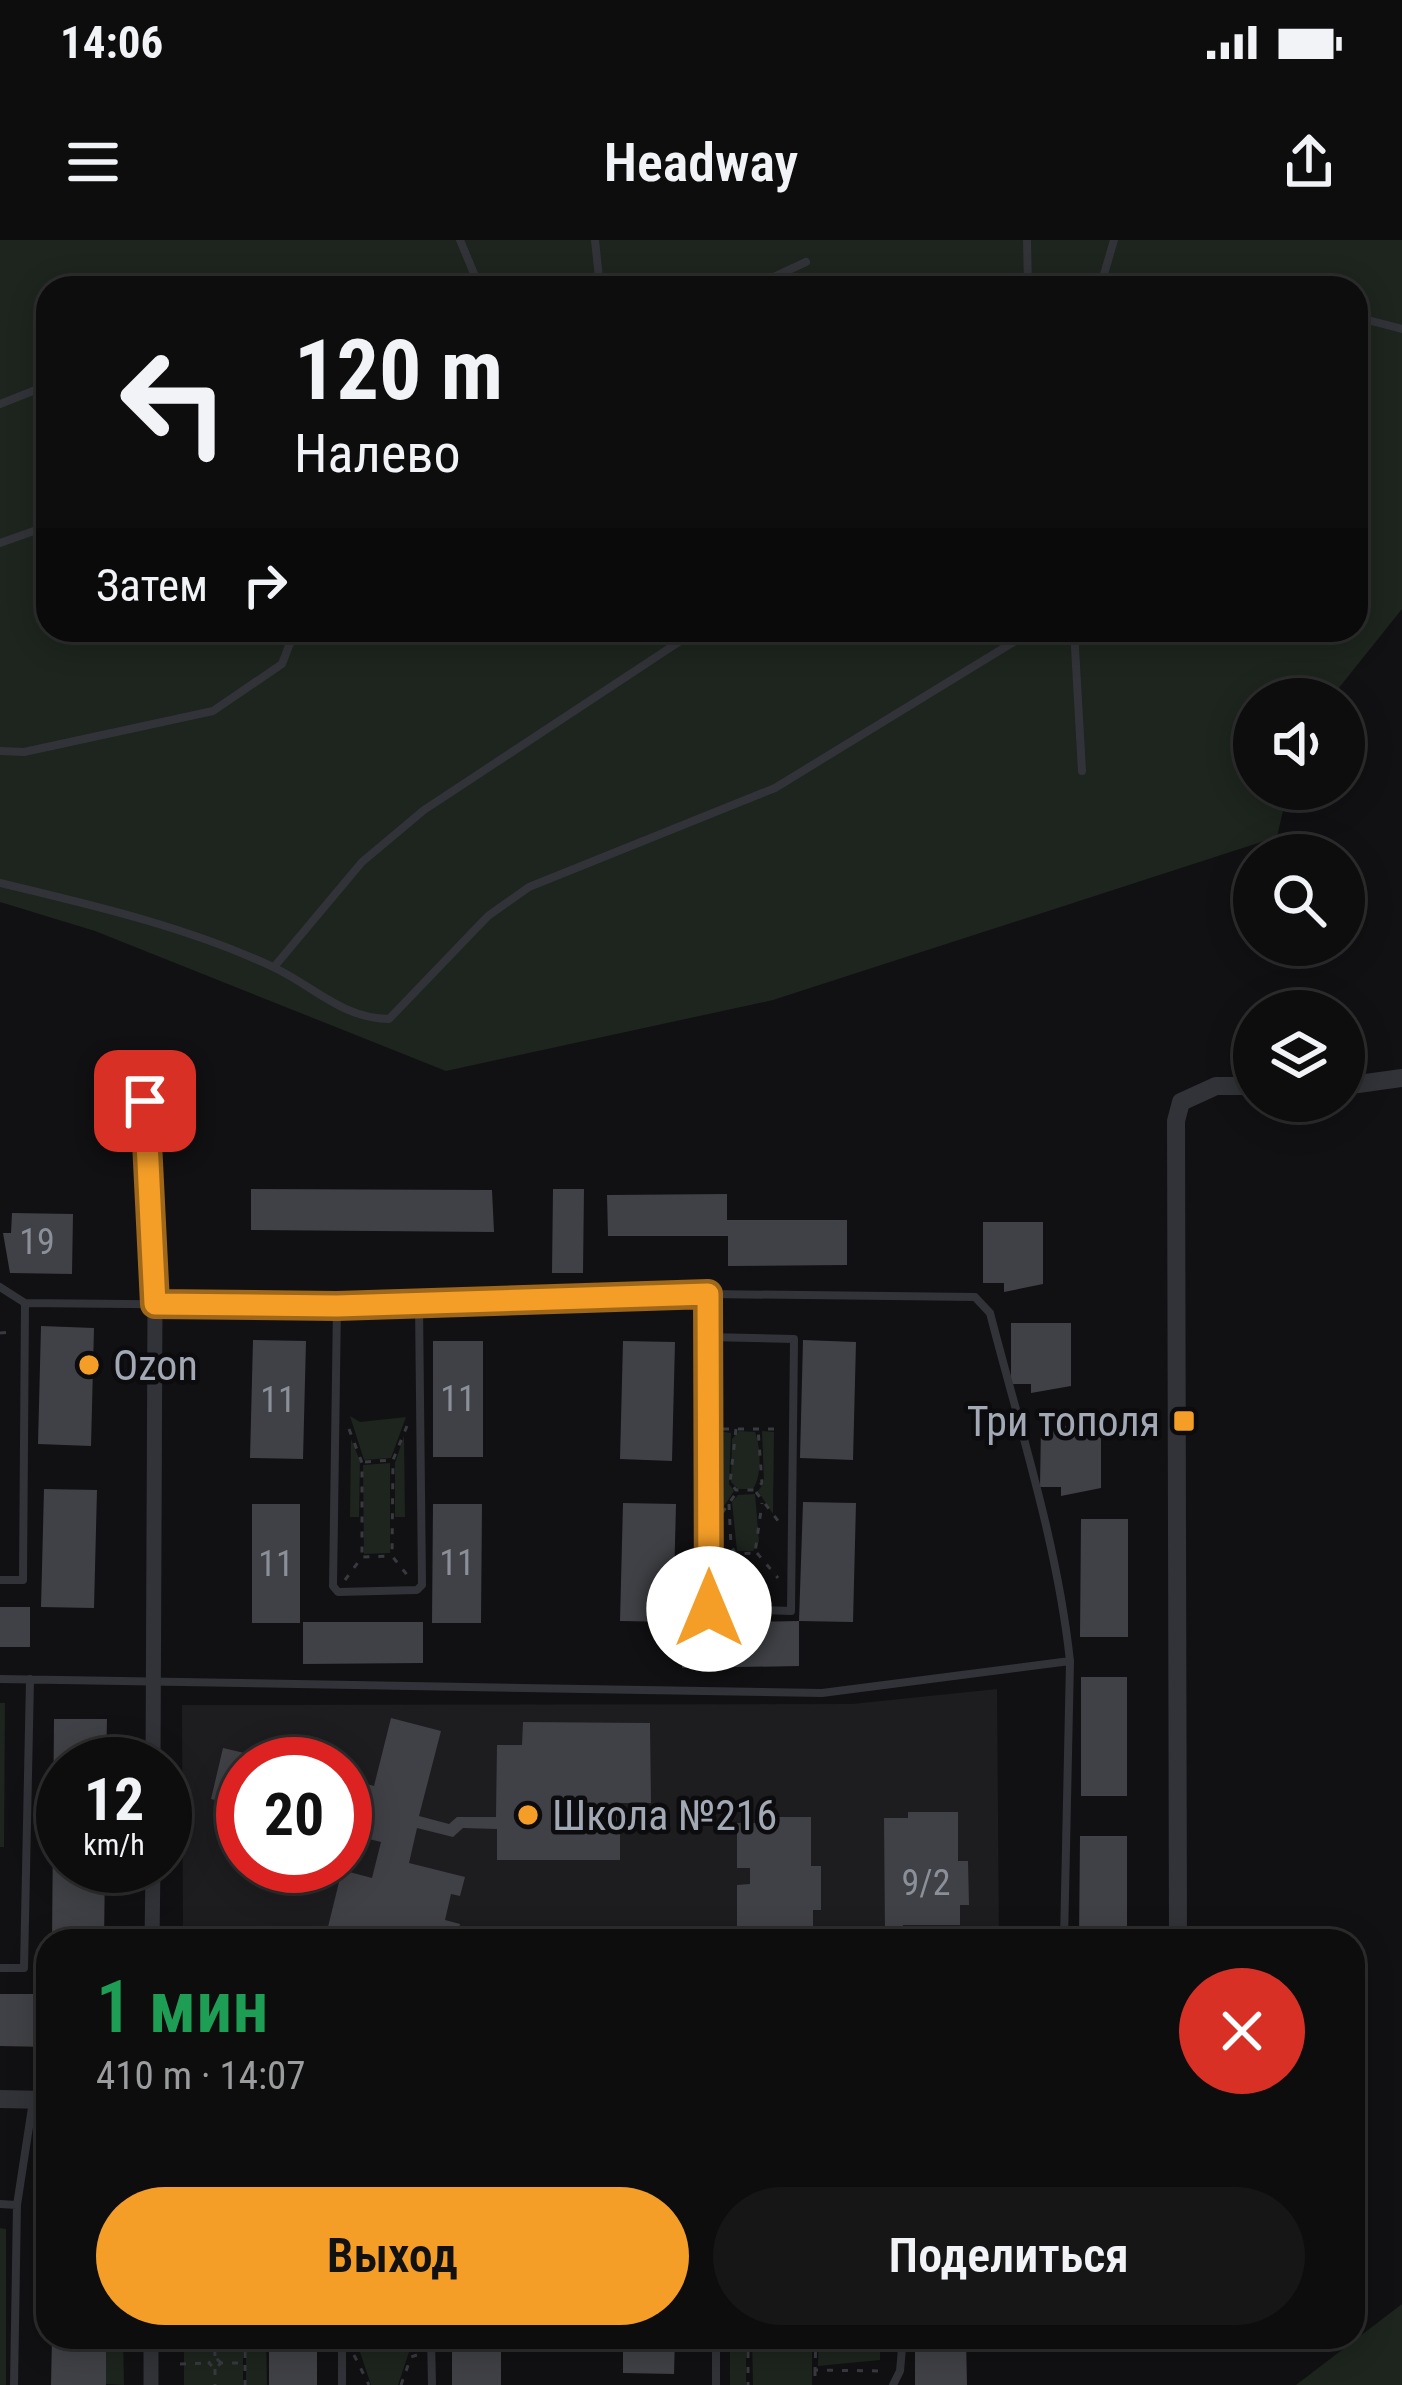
<!DOCTYPE html>
<html lang="ru">
<meta charset="utf-8">
<style>
:root{--surface:#0d0d0e;--page:#161617;--text:#f1f3f6;--muted:#9a9c9e;--line:#2d2d2e;--accent:#f49e28}
body{margin:0;font-family:"Roboto Condensed",sans-serif;background:var(--page);color:var(--text);height:100vh;display:flex;flex-direction:column;font-size:45px;white-space:nowrap}
*{box-sizing:border-box;margin:0}
p{font-size:39px;color:var(--muted)}
.icon{flex:none;width:66px;height:66px;fill:none;stroke:currentColor;stroke-width:2;stroke-linecap:round;stroke-linejoin:round}
.map{position:relative;flex:1;overflow:hidden}
.sheet{position:absolute;left:36px;top:1689px;width:1329px;height:420px;display:flex;flex-direction:column;background:var(--surface);border-radius:36px;box-shadow:0 6px 30px #0003,0 0 0 3px var(--line)}
.sheet>*{flex:none}
.hud{position:absolute;left:36px;top:36px;width:1332px;height:366px;border-radius:36px;box-shadow:0 6px 30px #0003,0 0 0 3px var(--line);background:#0d0d0e;color:var(--text);overflow:hidden}
.fabs{position:absolute;left:1233px;top:438px;display:grid;gap:24px}
.fabs a{display:grid;place-items:center;width:132px;height:132px;border-radius:50%;background:var(--surface);box-shadow:0 6px 30px #0003,0 0 0 3px var(--line);font-size:60px}
.speed{position:absolute;left:36px;top:1497px;display:flex;gap:24px;font-size:60px;font-weight:700;text-align:center}
.speed>*{display:grid;place-content:center;width:156px;height:156px;border-radius:50%;background:var(--surface);box-shadow:0 6px 30px #0003,0 0 0 3px var(--line);line-height:1}
.speed small{font-size:30px;font-weight:400}
.speed .limit{border:18px solid #d22;background:#fff;color:#111}
.pin{position:absolute;display:grid;place-items:center;width:102px;height:102px;color:#fff;margin:-51px;border-radius:24px;box-shadow:0 6px 18px #0006}
.me{position:absolute;width:132px;margin:-66px;rotate:0deg;stroke-linejoin:round;filter:drop-shadow(0 0 9px #0008)}
.turn{display:flex;align-items:center;gap:42px;height:252px;padding:0 60px;font-size:54px}
.turn .icon{width:156px;height:156px;stroke-width:2.5}
.turn b{display:block;font-size:84px;line-height:102px}
.then{display:flex;align-items:center;height:114px;padding:0 60px;background:#0003;gap:24px;font-size:45px}
.round{display:grid;place-items:center;flex:none;width:126px;height:126px;border-radius:63px;background:var(--page)}
.head{display:flex;align-items:center;justify-content:space-between;height:204px;padding:0 60px}
h1{font-size:72px;font-weight:600;line-height:90px;color:#1e9e55}
.cta{display:flex;gap:24px;margin-top:auto;padding:24px 60px}
.cta a{flex:1;height:138px;border-radius:72px;background:var(--accent);color:#111;font-size:48px;font-weight:600;line-height:138px;text-align:center}
.cta a+a{background:var(--page);color:var(--text)}
.status{display:flex;justify-content:space-between;align-items:center;height:84px;padding:0 60px;background:var(--surface);direction:ltr}
.status svg{height:33px;fill:currentColor}
header{display:flex;justify-content:space-between;align-items:center;height:156px;padding:0 60px;background:var(--surface);font-size:54px;font-weight:600}
.map>svg:first-child{display:block}
.built{fill:#1d1d20;fill-rule:evenodd}
.green{fill:#1d251e;fill-rule:evenodd}
.building{fill:#404146}
.lines{fill:none;stroke-linecap:round;stroke-linejoin:round}
.path{stroke:#383a3f;stroke-width:3;stroke-dasharray:6 9;stroke-linecap:butt}
.service{stroke:#323338;stroke-width:8}
.minor{stroke:#323338;stroke-width:15}
.tertiary{stroke:#323338;stroke-width:18}
.route-casing{stroke:#9f671a;stroke-width:30}
.route{stroke:#f49e28;stroke-width:21}
.poi-dot{fill:#f49e28;stroke:#0c0c0e;stroke-width:4.5}
.labels{text-anchor:middle;dominant-baseline:central;stroke-width:9;stroke-linejoin:round;paint-order:stroke}
.number-label{font-size:36px;fill:#8a8f98}
.poi-label{font-size:42px;fill:#a2a9b4;stroke:#0c0c0e;text-anchor:start}
</style>
<div class="status"><b>14:06</b><svg viewBox="0 0 49 12"><path d="M0 12V9h3v3zM5 12V6h3v6zM10 12V3h3v9zM15 12V0h3v12zM26 1h20v11H26zM47 4h2v5h-2z"/></svg></div>
<header><svg class="icon" aria-label="menu" viewBox="0 0 24 24"><path d="M4 6h16M4 12h16M4 18h16"/></svg>Headway<svg class="icon" aria-label="share" viewBox="0 0 24 24"><path d="M12 15V3M7 8l5-5 5 5M5 13v7h14v-7"/></svg></header>
<div class="map">
<svg width="1402" height="2145" viewBox="0 0 1402 2145">
<rect width="100%" height="100%" fill="#111113"/>
<path class="built" d="M 997,1449 L 999,1701 L 183,1701 L 182,1465 L 852,1464 ZM 243,1524 L 345,1524 L 345,1626 L 243,1626 Z"/>
<path class="green" d="M 0,0 L 1402,0 L 1402,369 L 1330,459 L 1254,459 L 1254,549 L 1288,549 L 1277,597 L 773,760 L 446,831 L 95,691 L 0,662 ZM 48,48 L 1356,48 L 1356,390 L 48,390 Z
M 350,1176 L 360,1182 L 406,1177 L 391,1218 L 364,1220 Z
M 719,1191 L 731,1193 L 729,1244 L 734,1251 L 719,1274 Z
M 739,1191 L 755,1192 C 761,1207 762,1236 753,1249 L 738,1249 L 731,1242 L 732,1199 Z
M 762,1191 L 774,1192 L 773,1274 L 758,1251 L 764,1243 Z
M 404,1196 L 405,1277 L 395,1277 L 395,1223 Z
M 351,1199 L 360,1221 L 359,1277 L 350,1277 Z
M 390,1223 L 390,1313 L 364,1314 L 363,1225 Z
M 755,1254 L 759,1302 L 753,1311 L 737,1311 L 732,1262 L 738,1255 Z
M 0,1463 L 5,1463 L 4,1607 L 0,1607 Z
M 0,1988 L 6,1989 L 6,2145 L 0,2145 Z
M 1402,2064 L 1402,2145 L 1296,2145 Z
M 106,2097 L 123,2097 L 124,2145 L 106,2144 Z
M 184,2097 L 243,2097 L 243,2145 L 184,2145 Z
M 246,2097 L 266,2097 L 267,2145 L 246,2145 Z
M 730,2097 L 746,2097 L 746,2145 L 730,2145 Z
M 752,2097 L 812,2097 L 812,2145 L 753,2145 Z
M 819,2097 L 880,2097 L 880,2120 L 818,2126 Z
M 357,2103 L 412,2103 L 398,2145 L 371,2145 Z"/>
<path class="building" d="M 251,949 L 492,950 L 494,992 L 251,990 Z
M 553,949 L 584,949 L 583,1033 L 552,1033 Z
M 727,954 L 727,980 L 847,980 L 847,1025 L 728,1026 L 728,996 L 608,996 L 607,955 Z
M 12,973 L 73,974 L 72,1034 L 10,1033 L 3,993 L 11,993 Z
M 983,982 L 1043,982 L 1043,1044 L 1004,1052 L 1004,1043 L 983,1043 Z
M 1011,1083 L 1071,1083 L 1071,1146 L 1031,1153 L 1031,1144 L 1011,1144 Z
M 41,1086 L 94,1088 L 91,1206 L 38,1204 Z
M 253,1100 L 306,1101 L 303,1219 L 250,1218 Z
M 803,1100 L 856,1102 L 853,1220 L 800,1218 Z
M 433,1101 L 483,1101 L 483,1217 L 433,1217 Z
M 623,1101 L 675,1102 L 672,1221 L 620,1219 Z
M 1041,1186 L 1101,1186 L 1101,1248 L 1061,1256 L 1061,1247 L 1040,1247 Z
M 44,1249 L 97,1250 L 94,1368 L 41,1367 Z
M 803,1262 L 856,1263 L 853,1382 L 799,1381 Z
M 623,1263 L 676,1264 L 673,1382 L 620,1381 Z
M 252,1264 L 300,1264 L 300,1383 L 252,1383 Z
M 433,1264 L 482,1264 L 481,1383 L 432,1383 Z
M 1081,1279 L 1128,1279 L 1128,1397 L 1080,1397 Z
M 0,1367 L 30,1367 L 30,1407 L 0,1407 Z
M 799,1381 L 799,1426 L 682,1428 L 681,1383 Z
M 303,1382 L 423,1382 L 423,1423 L 303,1424 Z
M 1081,1437 L 1127,1437 L 1127,1556 L 1081,1556 Z
M 391,1478 L 441,1491 L 419,1576 L 449,1584 L 457,1577 L 496,1577 L 497,1505 L 522,1505 L 523,1482 L 650,1483 L 651,1563 L 620,1563 L 620,1620 L 497,1620 L 497,1589 L 463,1588 L 453,1597 L 417,1588 L 409,1623 L 465,1637 L 460,1656 L 451,1654 L 445,1680 L 460,1684 L 456,1701 L 345,1701 L 326,1695 L 342,1630 L 372,1638 L 381,1602 L 345,1593 L 345,1538 L 374,1546 Z
M 54,1479 L 107,1479 L 106,1524 L 63,1524 L 63,1626 L 105,1626 L 104,1701 L 52,1701 Z
M 223,1508 L 282,1522 L 243,1524 L 243,1567 L 211,1559 Z
M 908,1572 L 958,1572 L 958,1621 L 968,1621 L 969,1665 L 960,1665 L 960,1685 L 903,1685 L 903,1693 L 885,1694 L 884,1578 L 908,1578 Z
M 761,1577 L 811,1577 L 811,1626 L 821,1626 L 821,1670 L 813,1670 L 813,1690 L 755,1690 L 755,1698 L 737,1698 L 737,1645 L 750,1644 L 750,1628 L 737,1628 L 737,1583 L 761,1583 Z
M 1080,1596 L 1127,1596 L 1127,1701 L 1079,1701 Z
M 0,1754 L 47,1754 L 47,1807 L 0,1806 Z
M 52,2097 L 106,2097 L 106,2145 L 51,2145 Z
M 269,2097 L 317,2097 L 317,2145 L 269,2145 Z
M 452,2097 L 501,2097 L 501,2145 L 452,2145 Z
M 623,2097 L 675,2097 L 674,2134 L 623,2133 Z
M 915,2097 L 966,2097 L 967,2145 L 915,2145 Z"/>
<g class="lines">
<path class="path" d="M 0,1093 L 11,1092
M 407,1186 L 393,1220 L 392,1316 L 408,1336
M 349,1189 L 362,1223 L 362,1317
M 723,1189 L 779,1189
M 736,1189 L 730,1243 L 736,1250 L 755,1250 L 762,1243 L 758,1189
M 365,1222 L 391,1220
M 756,1252 L 779,1282
M 729,1264 L 731,1306 L 736,1314 L 755,1313 L 762,1263
M 722,1273 L 737,1252
M 757,1313 L 778,1338
M 345,1340 L 362,1317 L 390,1316
M 214,2097 L 215,2116
M 245,2097 L 245,2123
M 748,2097 L 748,2145
M 816,2097 L 815,2130 L 886,2131
M 354,2115 L 369,2145
M 221,2123 L 215,2117 L 209,2123 L 215,2129 L 221,2123 L 245,2123 L 245,2145
M 180,2124 L 207,2123
M 215,2129 L 215,2145
M 815,2130 L 815,2145
M 401,2145 L 411,2117 L 420,2114"/>
<path class="service" d="M 460,0 L 480,48
M 595,0 L 600,48
M 1027,0 L 1028,48
M 750,48 L 806,22
M 1100,48 L 1114,0
M 1222,48 L 1234,48
M 1356,77 L 1402,89
M 0,164 L 48,145
M 0,303 L 48,286
M 1074,390 L 1082,531
M 0,511 L 24,512 L 213,471 L 282,424 L 295,390
M 0,643 C 92,665 188,687 273,727 C 315,747 342,778 389,779 L 488,676 L 529,647 L 775,548 L 1033,390
M 274,727 L 362,622 L 424,570 L 697,390
M 0,1047 L 25,1063 L 337,1066 L 708,1054 L 975,1057 L 990,1073 C 1020,1189 1057,1302 1070,1421 L 1064,1701
M 708,1054 L 709,1368 L 791,1371 L 794,1099 L 708,1097
M 337,1066 L 333,1346 L 338,1352 L 417,1350 L 422,1345 L 419,1064
M 0,1340 L 23,1340 L 25,1063
M 0,1439 L 822,1453 L 1070,1421
M 0,1728 L 24,1728 L 30,1439
M 0,1964 L 17,1965
M 431,2097 L 432,2145
M 716,2097 L 716,2145
M 14,2145 L 17,1965 L 33,1861
M 342,2145 L 342,2097
M 893,2145 L 900,2131 L 903,2097"/>
<path class="minor" d="M 145,861 L 155,1064 L 153,1524
M 152,1701 L 153,1626
M 151,2145 L 151,2097"/>
<path class="tertiary" d="M 1344,846 L 1402,838
M 1178,1701 L 1176,881 L 1181,862 L 1216,846 L 1254,846
M 0,1859 L 48,1860"/>
</g>
<g class="lines">
<defs>
<path id="route" d="M 145,861 L 155,1064 L 337,1066 L 708,1054 L 709,1369"/>
</defs>
<use href="#route" class="route-casing"/>
<use href="#route" class="route"/>
</g>
<g class="poi-dot">
<circle cx="89" cy="1125" r="12"/>
<rect x="1172" y="1169" width="24" height="24" rx="6"/>
<circle cx="528" cy="1575" r="12"/>
</g>
<g class="labels">
<g class="number-label">
<text x="37" y="1002">19</text>
<text x="458" y="1159">11</text>
<text x="278" y="1160">11</text>
<text x="457" y="1323">11</text>
<text x="276" y="1324">11</text>
<text x="926" y="1643">9/2</text>
</g>
<g class="poi-label">
<text x="113" y="1125">Ozon</text>
<text x="1160" y="1181" text-anchor="end">Три тополя</text>
<text x="552" y="1575">Школа №216</text>
</g>
</g>
</svg>
<div class="fabs">
<a><svg class="icon" aria-label="sound" viewBox="0 0 24 24"><path d="M4 9h4l5-4v14l-5-4H4zM17 9q2 3 0 6"/></svg></a>
<a><svg class="icon" aria-label="search" viewBox="0 0 24 24"><circle cx="10" cy="10" r="6"/><path d="M15 15l6 6"/></svg></a>
<a><svg class="icon" aria-label="layers" viewBox="0 0 24 24"><path d="M12 4l9 5-9 5-9-5zM3 14l9 5 9-5"/></svg></a>
</div>
<div class="speed"><div>12<small>km/h</small></div><div class="limit">20</div></div>
<div class="pin" style="left:145px;top:861px;background:#d93025"><svg class="icon" aria-label="arrive" viewBox="0 0 24 24"><path d="M6 21V4h12l-3 4 3 4H6"/></svg></div>
<svg class="me" style="left:709px;top:1369px" viewBox="-20 -20 40 40"><circle r="19" fill="#fff"/><path d="M0-13L10 11 0 6-10 11z" fill="#f49e28"/></svg>
<div class="hud">
<div class="turn"><svg class="icon" aria-label="left" viewBox="0 0 24 24"><path d="M17 20v-9H6M10 6l-5 5 5 5"/></svg><div><b>120 m</b>Налево</div></div>
<div class="then">Затем<svg class="icon" aria-label="right" viewBox="0 0 24 24"><path d="M7 20v-9h11M14 6l5 5-5 5"/></svg></div>
</div>
<section class="sheet">
<div class="head"><div><h1>1 мин</h1><p>410 m · 14:07</p></div><a class="round" style="background:#d93025;color:#fff"><svg class="icon" aria-label="close" viewBox="0 0 24 24"><path d="M6 6l12 12M18 6L6 18"/></svg></a></div>
<div class="cta"><a>Выход</a><a>Поделиться</a></div>
</section>
</div>
